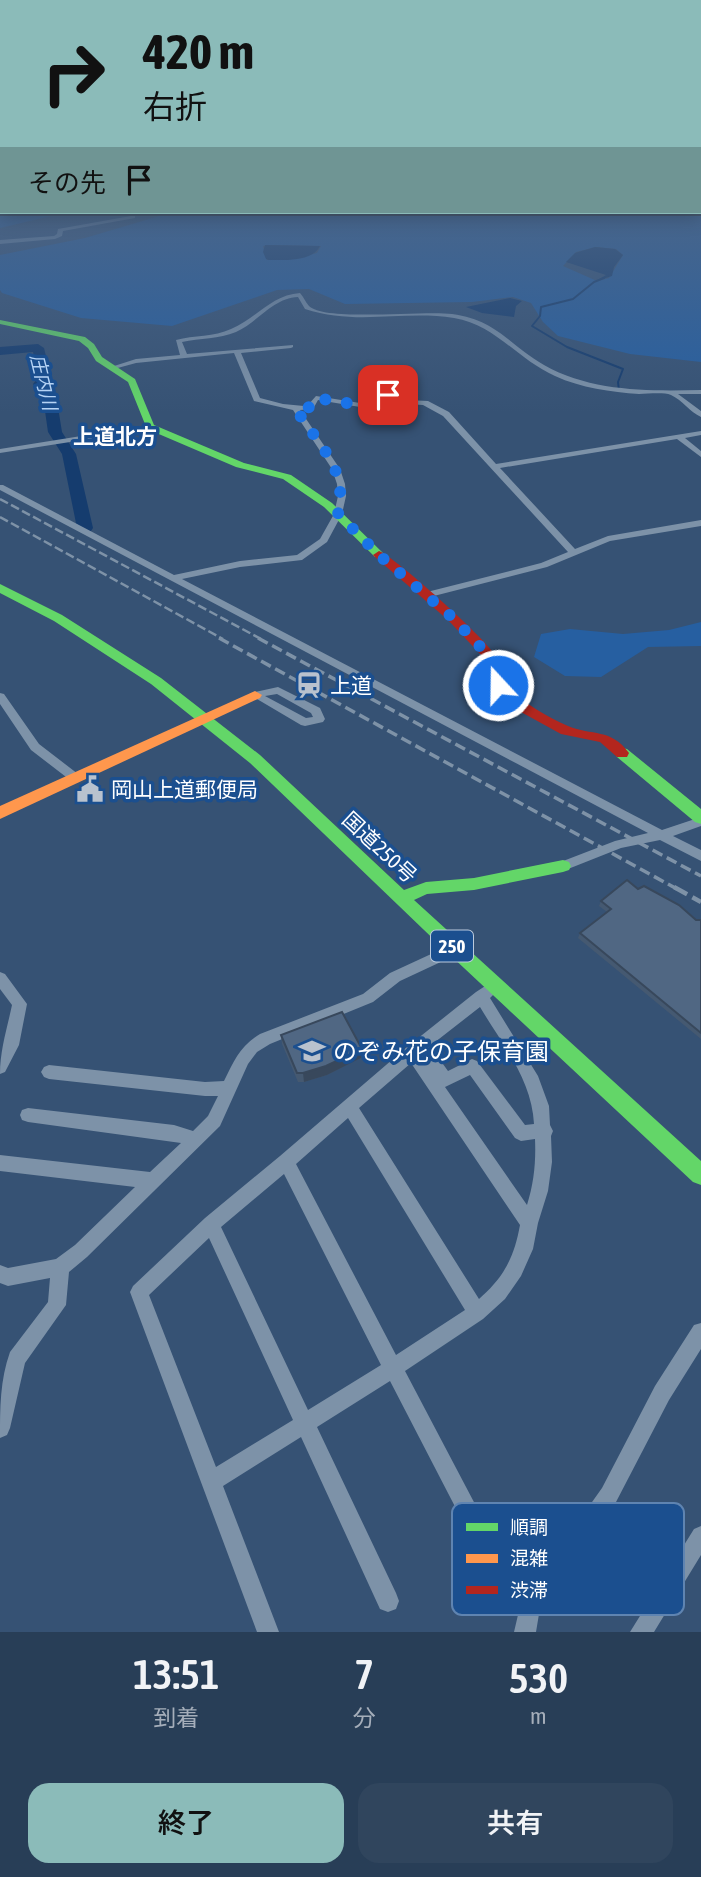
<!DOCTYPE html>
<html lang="ja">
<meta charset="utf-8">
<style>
:root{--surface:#283e57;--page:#30455d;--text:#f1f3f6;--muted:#a5aeba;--line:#44576d;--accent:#8bbbb9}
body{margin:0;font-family:"Asap Condensed","Noto Sans JP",sans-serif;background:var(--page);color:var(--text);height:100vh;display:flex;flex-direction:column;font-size:26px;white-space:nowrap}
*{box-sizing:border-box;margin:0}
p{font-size:23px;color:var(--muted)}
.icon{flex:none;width:38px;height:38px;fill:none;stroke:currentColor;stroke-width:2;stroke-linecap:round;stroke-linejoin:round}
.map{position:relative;height:1632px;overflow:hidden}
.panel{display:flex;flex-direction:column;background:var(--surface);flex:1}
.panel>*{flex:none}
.top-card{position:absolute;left:0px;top:0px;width:702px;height:214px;box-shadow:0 4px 18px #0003,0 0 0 2px var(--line);background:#8bbbb9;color:#111;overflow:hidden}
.pin{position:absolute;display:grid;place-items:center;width:60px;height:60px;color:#fff;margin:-30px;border-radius:14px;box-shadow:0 4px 10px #0006}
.me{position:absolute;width:77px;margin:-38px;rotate:339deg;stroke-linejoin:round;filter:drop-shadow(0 0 5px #0008)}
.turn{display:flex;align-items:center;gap:24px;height:147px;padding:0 28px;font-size:32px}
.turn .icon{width:91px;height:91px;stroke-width:2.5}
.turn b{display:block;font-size:49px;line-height:60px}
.then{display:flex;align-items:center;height:66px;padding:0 28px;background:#0003;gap:14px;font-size:26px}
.eta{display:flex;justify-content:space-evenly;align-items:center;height:119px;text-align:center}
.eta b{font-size:42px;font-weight:600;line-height:49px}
.cta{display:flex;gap:14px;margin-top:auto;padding:14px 28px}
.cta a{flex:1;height:80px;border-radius:21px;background:var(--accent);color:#111;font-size:28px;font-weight:600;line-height:80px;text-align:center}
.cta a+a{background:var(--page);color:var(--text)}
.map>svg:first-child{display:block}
.green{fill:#265fa1;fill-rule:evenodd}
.water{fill:#153c6e}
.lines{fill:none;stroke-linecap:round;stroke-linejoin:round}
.stream{stroke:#153c6e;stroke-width:2}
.river{fill:#153c6e;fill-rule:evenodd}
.street{fill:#7d92a8;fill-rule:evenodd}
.fast{fill:#63d668;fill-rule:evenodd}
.slow{fill:#ff974d;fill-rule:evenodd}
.jam{fill:#b3261e;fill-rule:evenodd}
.rail-far2{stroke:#7e92a7;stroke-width:2.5;stroke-dasharray:9 3.5;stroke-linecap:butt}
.rail-far1{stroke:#7e92a7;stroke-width:3.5;stroke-dasharray:11 5;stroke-linecap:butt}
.rail{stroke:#7e92a7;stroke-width:4.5;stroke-dasharray:15 6;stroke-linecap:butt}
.wall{fill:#455971}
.shaded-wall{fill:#38485c}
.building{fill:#506783;stroke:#38485c;stroke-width:2}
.route{stroke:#1a73e8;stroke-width:12;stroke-dasharray:0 21.6}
.labels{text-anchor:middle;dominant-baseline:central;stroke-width:7;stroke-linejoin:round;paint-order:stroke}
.far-water-label{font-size:19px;font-style:italic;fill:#b5d3f5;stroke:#1b4f8f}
.shield{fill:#1b4f8f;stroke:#bbcadd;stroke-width:2}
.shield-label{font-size:19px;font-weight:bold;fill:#fff}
.far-quarter-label{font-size:21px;font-weight:bold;fill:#fff;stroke:#1b4f8f}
.poi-label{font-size:21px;fill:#fff;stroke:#1b4f8f;text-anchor:start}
.street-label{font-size:21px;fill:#fff;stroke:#1b4f8f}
.near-poi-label{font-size:24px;fill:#fff;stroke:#1b4f8f;text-anchor:start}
.key{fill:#1b4f8f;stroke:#5f84b1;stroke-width:2}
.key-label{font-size:19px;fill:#fff}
</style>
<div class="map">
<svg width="701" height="1632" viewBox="0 0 701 1632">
<rect width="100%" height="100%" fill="#365274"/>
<path class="green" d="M 0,184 L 2,212 L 68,212 L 0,228 Z
M 701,184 L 701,362 L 630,354 L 558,336 L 543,322 L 531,303 L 513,297 L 472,302 L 345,304 L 309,289 L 277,290 L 172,326 L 81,318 L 2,293 L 0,290 L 0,255 L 85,238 L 173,212 L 700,212 ZM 272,245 L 321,246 L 317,253 L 297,258 L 267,260 L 263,246 ZM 596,247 L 616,249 L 623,255 L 609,278 L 597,281 L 563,266 L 576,252 Z
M 701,622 L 701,646 L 648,647 L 601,677 L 565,676 L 534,657 L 541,634 L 570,629 L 623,634 L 669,630 Z"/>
<path class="water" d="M 265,245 L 320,246 C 312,262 285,260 269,260 L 266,259 L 263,252 Z
M 595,247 L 615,249 L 623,255 L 614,267 L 612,276 L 596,281 L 606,275 L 566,262 L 575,253 Z
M 510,298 L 522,301 L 516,306 L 514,317 L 482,313 L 466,307 Z"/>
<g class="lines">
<path class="stream" d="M 604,278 L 594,282 L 573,299 L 541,307 L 540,316 L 532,326 L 567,347 L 623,369 L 618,382 L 619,391"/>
<path class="river" d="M 38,344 L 44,348 L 51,377 L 47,384 L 56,395 L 62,432 L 76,454 L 93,528 L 91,531 L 79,531 L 77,528 L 62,454 L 48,432 L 43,397 L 33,384 L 39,377 L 33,352 L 0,355 L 0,347 Z"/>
<path class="street" d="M 131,212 L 135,212 L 135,218 L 63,231 L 62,236 L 55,239 L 0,244 L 0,240 L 54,236 L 57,234 L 58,229 L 131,216 Z
M 300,293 C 304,297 305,302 309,306 C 325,322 424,310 452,314 C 497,320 509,345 544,365 C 592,392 648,391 701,390 L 701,394 L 678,394 L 701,411 L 701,417 C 690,412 682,400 671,395 C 663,392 648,394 639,394 C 611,392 581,388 555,376 C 518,360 496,325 454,318 C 403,310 357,326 305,309 L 298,297 C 273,298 258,322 236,332 C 219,339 200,338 182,342 L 187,354 L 293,345 L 293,347 L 291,348 L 241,353 L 260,398 L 283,404 L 304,406 L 308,405 L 316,396 L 360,403 L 389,393 L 407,400 L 428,401 L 449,412 L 496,464 L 701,431 L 701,435 L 685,438 L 701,451 L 701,457 L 677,439 L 500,468 L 575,549 L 608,536 L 701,520 L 701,526 L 610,541 L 547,567 L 426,598 L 423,597 L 423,593 L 541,563 L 568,552 L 443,416 L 423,405 L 406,404 L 389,397 L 360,407 L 318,400 L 313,409 L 300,410 L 340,469 L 345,484 L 346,496 L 342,514 L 327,542 L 302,560 L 240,567 L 182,579 L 662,830 L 701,817 L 701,826 L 673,836 L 701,850 L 701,861 L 660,840 L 621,848 L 568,869 L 558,869 L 557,866 L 558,863 L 615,841 L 648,833 L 0,490 L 0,485 L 3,485 L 174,575 L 240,561 L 297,555 L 320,539 L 334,514 L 338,496 L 337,484 L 332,469 L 293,410 L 254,401 L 234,353 L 136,363 L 114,369 L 111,367 L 136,359 L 180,355 L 176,340 C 194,335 214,337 231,329 C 256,319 271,295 300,293 Z
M 150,425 L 154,427 L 153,429 L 0,453 L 0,449 Z
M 278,687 L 320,708 L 325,719 L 323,722 L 305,726 L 301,725 L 250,695 L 251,693 ZM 277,694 L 311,713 L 313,717 L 306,718 L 265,696 Z
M 0,693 L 4,694 L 39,744 L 78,774 L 80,777 L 78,780 L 70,780 L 31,750 L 0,704 Z
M 455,943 L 460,945 L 462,949 L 460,953 L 400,981 L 373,1002 L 270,1044 L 257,1052 L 248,1064 L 220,1126 L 87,1257 L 69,1272 L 66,1305 L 25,1363 L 10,1428 L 7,1435 L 0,1438 C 0,1408 0,1380 10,1352 L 48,1302 L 50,1278 L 8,1286 L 0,1283 L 0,1265 L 8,1268 L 56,1259 L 75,1245 L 135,1187 L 0,1171 L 0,1155 L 150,1172 L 181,1143 L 28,1122 L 22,1120 L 20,1115 L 22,1110 L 28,1108 L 174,1125 L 193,1131 L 208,1116 L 218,1096 L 205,1096 L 49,1079 L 44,1077 L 41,1072 L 44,1067 L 49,1065 L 205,1082 L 224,1081 C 234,1061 240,1046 260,1034 L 363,994 L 390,973 Z
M 0,972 L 5,974 L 27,1004 L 19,1045 L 5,1072 L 0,1074 C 0,1050 7,1029 12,1005 L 0,989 Z
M 496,979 L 501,981 L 503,985 L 490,998 L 538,1076 L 549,1106 L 550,1125 L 553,1131 L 551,1136 L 552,1162 L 548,1191 L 538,1223 L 533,1249 L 521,1276 L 505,1299 L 483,1319 L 405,1371 L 496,1544 L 492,1551 L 485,1555 L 478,1551 L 390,1381 L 317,1427 L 396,1593 L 399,1601 L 396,1609 L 388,1612 L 380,1609 L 301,1437 L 223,1486 L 279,1632 L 257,1632 L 130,1292 L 133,1286 L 205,1218 L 280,1156 L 407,1047 L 476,992 ZM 480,1007 C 502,1044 532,1080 534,1124 L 525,1125 L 477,1061 L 472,1059 L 448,1071 L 430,1046 ZM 411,1063 L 520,1225 C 514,1258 504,1277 479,1299 L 359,1108 ZM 470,1075 L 515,1138 L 521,1141 L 535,1139 C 536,1162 534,1183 527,1205 L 445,1087 ZM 348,1118 L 465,1310 L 396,1355 L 296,1164 ZM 284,1174 L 381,1365 L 308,1410 L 221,1227 ZM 209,1238 L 293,1420 L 216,1467 L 149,1295 Z
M 701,1323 L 701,1349 L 669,1400 L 616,1502 L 539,1614 L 536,1632 L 514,1632 L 521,1602 L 602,1488 L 655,1386 L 694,1325 Z
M 701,1526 L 701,1555 L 654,1632 L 630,1632 L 694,1529 Z"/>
<path class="fast" d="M 0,320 L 85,337 L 94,344 L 102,357 L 135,379 L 154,425 L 244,463 L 291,475 L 332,503 L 385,555 L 383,557 L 375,557 L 324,507 L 283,479 L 236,467 L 147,429 L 128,382 L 96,361 L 88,348 L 79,341 L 0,324 Z
M 0,584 L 62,615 L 161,678 L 260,755 L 404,890 L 426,882 L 474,878 L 563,860 L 569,862 L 571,866 L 569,870 L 563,872 L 474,890 L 427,894 L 414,900 L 701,1161 L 701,1185 L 693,1182 L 449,954 L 250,763 L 151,684 L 54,621 L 0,593 Z
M 622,748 L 627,749 L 701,809 L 701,824 L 695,822 L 617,757 L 615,753 L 617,749 Z"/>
<path class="slow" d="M 255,691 L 262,695 L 260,698 L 0,819 L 0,806 Z"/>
<path class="jam" d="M 379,551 C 396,558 484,637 495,655 C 500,663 499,677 506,684 C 521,702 547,717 568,726 C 592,736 611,728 629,753 L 627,757 L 617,757 L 600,742 L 561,734 L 521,712 L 493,688 L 483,657 L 448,620 L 375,557 L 373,555 Z"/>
<path class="rail-far2" d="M 0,499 L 261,639
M 0,517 L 223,639"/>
<path class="rail-far1" d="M 219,638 L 677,889
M 258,638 L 701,876"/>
<path class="rail" d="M 674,887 L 701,902"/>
</g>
<path class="wall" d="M 638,889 L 696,920 L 701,920 L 701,1039 L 578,938 L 580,933 L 607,912 L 599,906 L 601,901 Z
M 281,1035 L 362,1049 L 361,1058 L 327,1075 L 304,1082 L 298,1082 L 282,1044 Z"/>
<path class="shaded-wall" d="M 362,1049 L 361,1058 L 327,1075 L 304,1082 L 303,1073 Z"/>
<path class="building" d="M 627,880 L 638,889 L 644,886 L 679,905 L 696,920 L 701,920 L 701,1033 L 580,933 L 611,909 L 601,901 Z
M 342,1012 L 362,1049 L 326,1066 L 303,1073 L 297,1073 L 281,1035 Z"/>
<linearGradient id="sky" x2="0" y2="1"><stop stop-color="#1e2d40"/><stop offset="0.45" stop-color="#4c6688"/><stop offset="1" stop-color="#4c6688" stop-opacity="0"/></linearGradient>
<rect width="701" height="413" fill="url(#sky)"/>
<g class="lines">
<path class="route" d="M 388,395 L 360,405 L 316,398 L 310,407 L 296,409 C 318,445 349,469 338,514 L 380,556 L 452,617 L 489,656 L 498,685"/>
</g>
<defs>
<symbol id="station-bare" viewBox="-9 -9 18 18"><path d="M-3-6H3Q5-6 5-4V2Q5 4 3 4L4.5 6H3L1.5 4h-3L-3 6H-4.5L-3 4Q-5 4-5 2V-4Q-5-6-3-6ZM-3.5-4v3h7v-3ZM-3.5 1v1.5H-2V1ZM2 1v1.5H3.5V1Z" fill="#b9c2ce" stroke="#1b4f8f" stroke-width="2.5" paint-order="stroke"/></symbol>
<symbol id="civic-bare" viewBox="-9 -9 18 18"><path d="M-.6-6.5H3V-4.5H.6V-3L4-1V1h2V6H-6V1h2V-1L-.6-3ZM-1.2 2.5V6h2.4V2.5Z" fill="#b9c2ce" stroke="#1b4f8f" stroke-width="2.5" paint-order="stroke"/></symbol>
<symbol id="school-bare" viewBox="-9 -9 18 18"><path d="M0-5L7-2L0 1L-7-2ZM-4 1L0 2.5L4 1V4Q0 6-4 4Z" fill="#b9c2ce" stroke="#1b4f8f" stroke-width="2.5" paint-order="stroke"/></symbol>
</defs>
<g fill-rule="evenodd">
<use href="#station-bare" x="290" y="666" width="38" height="38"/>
<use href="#civic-bare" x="71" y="770" width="38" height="38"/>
<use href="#school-bare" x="293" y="1032" width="38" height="38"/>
</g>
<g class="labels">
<g class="far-water-label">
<text transform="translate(44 382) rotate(76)">庄内川</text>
</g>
<rect class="shield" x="431" y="930.5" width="42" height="31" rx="5"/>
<g class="shield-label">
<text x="452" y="946">250</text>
</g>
<g class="far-quarter-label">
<text x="115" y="436">上道北方</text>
</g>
<g class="poi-label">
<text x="330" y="685">上道</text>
<text x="111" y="789">岡山上道郵便局</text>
</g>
<g class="street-label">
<text transform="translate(380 847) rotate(43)">国道250号</text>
</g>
<g class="near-poi-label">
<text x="333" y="1051">のぞみ花の子保育園</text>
</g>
</g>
<rect x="452" y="1503" width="232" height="112" rx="10" class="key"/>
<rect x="466" y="1523" width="32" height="8" fill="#63d668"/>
<rect x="466" y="1554" width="32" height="9" fill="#ff974d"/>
<rect x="466" y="1586" width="32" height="8" fill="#b3261e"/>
<g class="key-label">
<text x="510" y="1534">順調</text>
<text x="510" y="1565">混雑</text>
<text x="510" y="1597">渋滞</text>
</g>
</svg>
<div class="pin" style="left:388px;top:395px;background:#d93025"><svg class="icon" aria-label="arrive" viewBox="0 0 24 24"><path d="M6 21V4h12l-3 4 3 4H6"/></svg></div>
<svg class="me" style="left:498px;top:685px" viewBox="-20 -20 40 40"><circle r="17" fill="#1a73e8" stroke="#fff" stroke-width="3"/><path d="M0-11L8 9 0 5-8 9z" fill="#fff"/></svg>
<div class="top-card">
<div class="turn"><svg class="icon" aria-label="right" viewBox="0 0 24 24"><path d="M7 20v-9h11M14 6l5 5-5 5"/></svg><div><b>420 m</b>右折</div></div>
<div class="then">その先<svg class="icon" aria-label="arrive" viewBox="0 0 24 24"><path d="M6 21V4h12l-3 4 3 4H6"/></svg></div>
</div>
</div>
<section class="panel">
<div class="eta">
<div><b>13:51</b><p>到着</p></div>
<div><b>7</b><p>分</p></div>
<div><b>530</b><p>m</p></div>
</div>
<div class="cta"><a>終了</a><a>共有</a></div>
</section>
